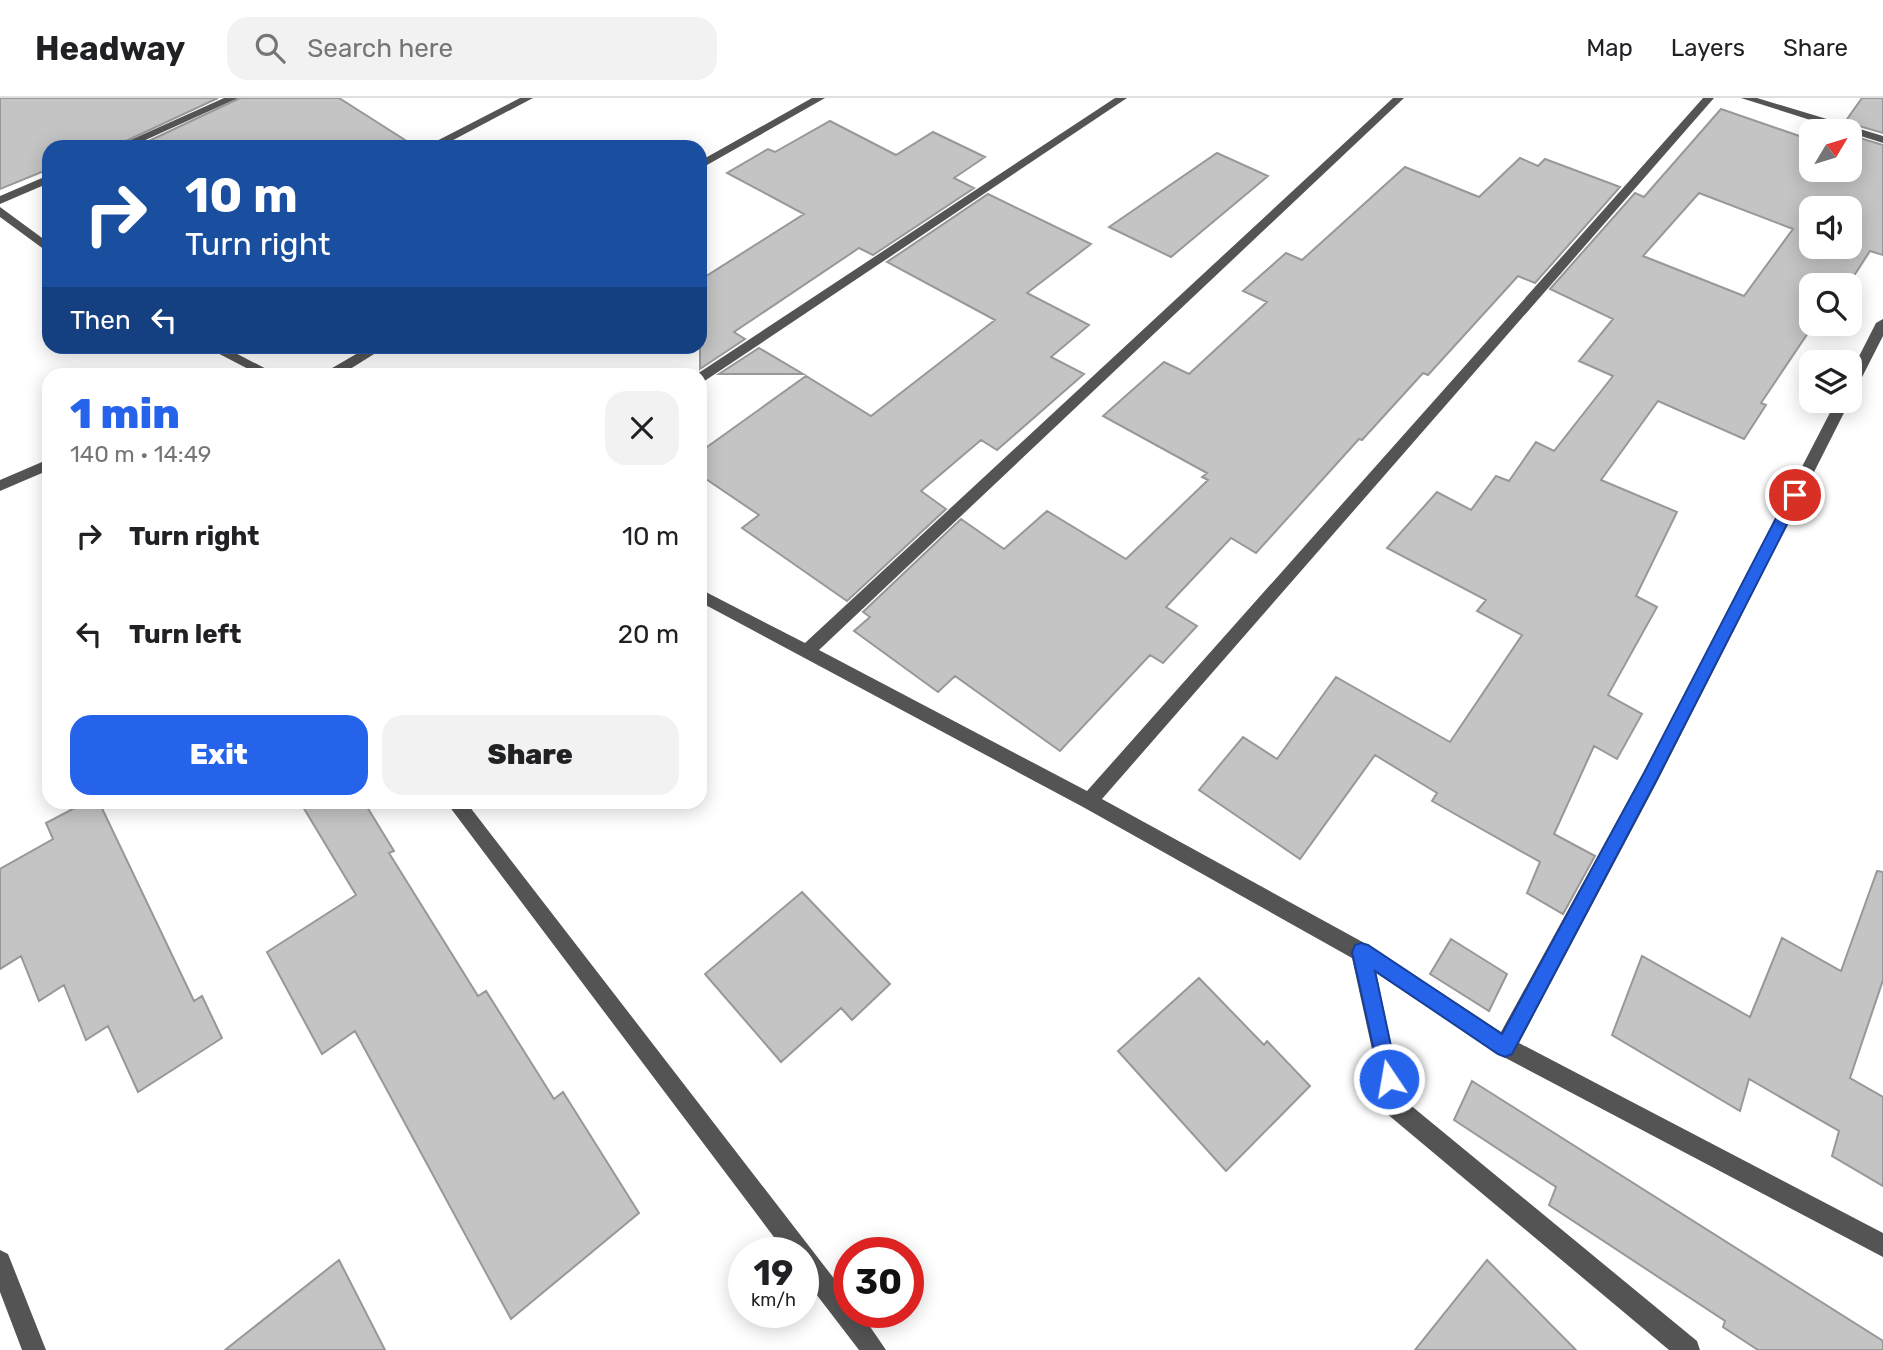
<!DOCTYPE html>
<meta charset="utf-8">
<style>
:root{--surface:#fff;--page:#f2f2f2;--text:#202124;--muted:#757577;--line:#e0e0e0;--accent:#2563eb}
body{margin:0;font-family:Rubik,sans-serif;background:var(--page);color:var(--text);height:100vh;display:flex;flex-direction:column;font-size:26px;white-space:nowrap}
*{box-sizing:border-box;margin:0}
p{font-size:23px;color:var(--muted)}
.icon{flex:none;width:38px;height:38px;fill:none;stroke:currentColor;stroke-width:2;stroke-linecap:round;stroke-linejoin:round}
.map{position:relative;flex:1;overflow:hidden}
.panel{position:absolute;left:42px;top:270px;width:665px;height:441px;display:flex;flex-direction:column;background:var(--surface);border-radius:21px;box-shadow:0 4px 18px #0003}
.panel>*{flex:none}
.guide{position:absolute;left:42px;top:42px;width:665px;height:214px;border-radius:21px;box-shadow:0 4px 18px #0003;background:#1a4fa0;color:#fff;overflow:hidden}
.needle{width:46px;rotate:52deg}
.fabs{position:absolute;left:1799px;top:21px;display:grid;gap:14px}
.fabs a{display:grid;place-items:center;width:63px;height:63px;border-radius:14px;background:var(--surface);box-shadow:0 4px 18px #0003;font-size:35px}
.speed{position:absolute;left:728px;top:1139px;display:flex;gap:14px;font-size:35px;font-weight:700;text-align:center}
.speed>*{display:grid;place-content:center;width:91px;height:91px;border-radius:50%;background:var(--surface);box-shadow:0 4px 18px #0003;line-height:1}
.speed small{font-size:18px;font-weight:400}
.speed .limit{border:10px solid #d22;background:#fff;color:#111}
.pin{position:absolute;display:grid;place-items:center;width:60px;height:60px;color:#fff;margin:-30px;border:4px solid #fff;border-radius:50%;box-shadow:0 2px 7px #0007}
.me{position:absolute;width:77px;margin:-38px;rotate:348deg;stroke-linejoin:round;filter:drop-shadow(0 0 5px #0008)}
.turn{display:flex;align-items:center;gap:24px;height:147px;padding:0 28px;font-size:32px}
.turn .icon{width:91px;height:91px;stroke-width:2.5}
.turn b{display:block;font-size:49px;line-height:60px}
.then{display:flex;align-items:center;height:66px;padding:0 28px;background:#0003;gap:14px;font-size:26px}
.round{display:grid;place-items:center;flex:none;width:74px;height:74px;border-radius:21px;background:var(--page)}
.overview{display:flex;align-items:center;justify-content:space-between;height:119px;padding:0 28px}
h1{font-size:42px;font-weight:800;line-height:52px;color:var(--accent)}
.action{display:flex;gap:14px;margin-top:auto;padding:14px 28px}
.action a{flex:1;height:80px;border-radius:21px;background:var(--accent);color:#fff;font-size:28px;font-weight:800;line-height:80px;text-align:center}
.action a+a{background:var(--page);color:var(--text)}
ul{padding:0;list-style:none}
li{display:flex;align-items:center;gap:21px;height:98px;padding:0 28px}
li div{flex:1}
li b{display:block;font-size:26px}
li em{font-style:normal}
header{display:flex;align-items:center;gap:42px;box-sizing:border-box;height:98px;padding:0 35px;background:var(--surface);border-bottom:2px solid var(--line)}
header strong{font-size:33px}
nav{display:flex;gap:38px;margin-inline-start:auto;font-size:24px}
.search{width:490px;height:63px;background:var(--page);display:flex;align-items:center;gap:18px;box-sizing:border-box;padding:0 24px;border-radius:21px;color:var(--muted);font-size:26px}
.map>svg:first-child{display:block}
.building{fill:#c4c4c4;stroke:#989898;stroke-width:2;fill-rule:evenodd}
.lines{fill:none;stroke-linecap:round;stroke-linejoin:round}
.minor{fill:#545454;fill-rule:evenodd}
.route{fill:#2563eb;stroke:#184099;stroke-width:2}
</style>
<header>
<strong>Headway</strong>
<div class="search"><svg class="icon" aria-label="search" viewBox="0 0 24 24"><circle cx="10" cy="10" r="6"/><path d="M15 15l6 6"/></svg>Search here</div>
<nav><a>Map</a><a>Layers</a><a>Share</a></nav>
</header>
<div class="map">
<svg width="1883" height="1252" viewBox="0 0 1883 1252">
<rect width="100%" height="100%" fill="#fff"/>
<path class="building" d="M 0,0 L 218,0 L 113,49 L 49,49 L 49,71 L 0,91 Z
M 240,0 L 339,0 L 416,49 L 136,49 Z
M 1862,0 L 1883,0 L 1883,35 L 1845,24 Z
M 1721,11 L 1811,42 L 1811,72 L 1850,72 L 1850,37 L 1883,47 L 1883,157 L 1870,153 L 1848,187 L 1811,187 L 1814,226 L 1761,305 L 1766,307 L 1744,341 L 1658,303 L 1601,382 L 1677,414 L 1636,498 L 1657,509 L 1608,597 L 1642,616 L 1617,661 L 1594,648 L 1554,736 L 1595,758 L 1563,816 L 1527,795 L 1540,764 L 1432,703 L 1437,695 L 1375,657 L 1300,761 L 1199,692 L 1243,639 L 1277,661 L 1336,579 L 1450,644 L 1522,537 L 1477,513 L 1486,502 L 1387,450 L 1437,394 L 1471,412 L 1496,378 L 1509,383 L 1536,344 L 1554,353 L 1613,278 L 1579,263 L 1613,221 L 1550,191 L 1635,95 L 1644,99 ZM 1699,95 L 1793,131 L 1744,198 L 1643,158 ZM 1811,110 L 1850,110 L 1850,149 L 1811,149 Z
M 830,23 L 896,57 L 933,34 L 985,59 L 954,80 L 974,90 L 873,157 L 859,150 L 734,234 L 745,241 L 700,271 L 700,182 L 804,116 L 727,75 L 768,51 L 775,54 Z
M 1217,55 L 1268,78 L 1171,159 L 1109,129 Z
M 1520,60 L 1538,68 L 1545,61 L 1620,89 L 1535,185 L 1518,178 L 1428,277 L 1423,275 L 1362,342 L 1359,341 L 1256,455 L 1231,440 L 1166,509 L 1197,528 L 1163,565 L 1150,557 L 1060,653 L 955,578 L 938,594 L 854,533 L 870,519 L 863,514 L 961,421 L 1004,451 L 1047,413 L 1126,461 L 1208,382 L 1202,379 L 1207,375 L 1103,318 L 1164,264 L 1189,276 L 1267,204 L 1243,193 L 1286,155 L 1302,162 L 1405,69 L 1479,99 Z
M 988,96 L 1091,146 L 1027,195 L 1089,227 L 1051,259 L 1084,276 L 997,352 L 981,342 L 921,393 L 946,411 L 847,503 L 742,430 L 759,417 L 700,377 L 700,354 L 806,278 L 871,318 L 995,222 L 887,164 Z
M 759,250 L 803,276 L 719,276 Z
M 86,704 L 99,704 L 194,903 L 202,898 L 222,940 L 138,994 L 108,928 L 86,942 L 64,887 L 39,903 L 21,858 L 0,871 L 0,771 L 53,741 L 46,725 Z
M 300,704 L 364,704 L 394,753 L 389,755 L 478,898 L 486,893 L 554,1001 L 563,994 L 639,1115 L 511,1221 L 355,933 L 322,956 L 267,854 L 356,797 Z
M 1877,773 L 1883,774 L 1883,882 L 1850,980 L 1883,999 L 1883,1088 L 1832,1058 L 1839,1033 L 1749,981 L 1740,1013 L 1612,937 L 1642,858 L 1750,919 L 1782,840 L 1841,873 Z
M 802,794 L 890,886 L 852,922 L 841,910 L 781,964 L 705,876 Z
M 1451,841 L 1507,876 L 1489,913 L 1430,876 Z
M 1199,880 L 1264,947 L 1267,943 L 1310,988 L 1226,1073 L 1118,953 Z
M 1472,983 L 1883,1243 L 1883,1252 L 1758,1252 L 1723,1229 L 1725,1223 L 1549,1107 L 1556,1089 L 1454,1022 Z
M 339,1162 L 385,1252 L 225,1252 Z
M 1487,1162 L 1576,1252 L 1415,1252 Z"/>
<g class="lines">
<path class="minor" d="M 224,0 L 238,0 L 130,49 L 115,49 Z
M 520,0 L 533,0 L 440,49 L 425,49 Z
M 812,0 L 825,0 L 700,71 L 700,63 Z
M 1115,0 L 1127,0 L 700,286 L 700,276 L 697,276 Z
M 1393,0 L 1404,0 L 819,552 L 1087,693 L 1703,0 L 1714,0 L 1102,701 L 1368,847 L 1501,934 L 1645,672 L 1836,303 L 1850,303 L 1657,684 L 1519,945 L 1883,1135 L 1883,1159 L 1498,956 L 1376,875 L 1403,1001 L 1697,1243 L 1700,1252 L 1669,1252 L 1386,1015 L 1352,860 L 1083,709 L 700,504 L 700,491 L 805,545 Z
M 1741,0 L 1757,0 L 1883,38 L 1883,45 Z
M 49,77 L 49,85 L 0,106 L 0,98 Z
M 0,109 L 49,145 L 49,155 L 0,119 Z
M 1883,221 L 1883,238 L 1857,289 L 1850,294 L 1850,276 L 1876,225 Z
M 204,248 L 222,248 L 276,276 L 258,276 Z
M 370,248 L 387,248 L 342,276 L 325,276 L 327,273 Z
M 49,361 L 49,372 L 0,393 L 0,382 Z
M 446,704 L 466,704 L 849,1200 L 849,1214 L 860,1214 L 886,1252 L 859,1252 L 803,1179 L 803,1155 L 786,1155 Z
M 0,1152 L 8,1156 L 46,1252 L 22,1252 L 0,1194 Z"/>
</g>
<path class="route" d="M 1795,392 L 1802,397 L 1656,683 L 1512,956 L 1505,959 L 1498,956 L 1375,873 L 1398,981 L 1396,988 L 1389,991 L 1382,988 L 1352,854 L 1355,847 L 1361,845 L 1368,847 L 1502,936 L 1645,673 L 1788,397 Z"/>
</svg>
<div class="fabs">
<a><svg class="needle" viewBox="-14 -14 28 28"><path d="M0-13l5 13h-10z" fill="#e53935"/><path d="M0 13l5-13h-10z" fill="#757577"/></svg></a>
<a><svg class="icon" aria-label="sound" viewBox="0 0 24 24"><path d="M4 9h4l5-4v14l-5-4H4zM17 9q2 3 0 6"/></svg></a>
<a><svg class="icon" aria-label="search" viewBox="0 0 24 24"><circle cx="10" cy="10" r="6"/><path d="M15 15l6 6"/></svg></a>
<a><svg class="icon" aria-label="layers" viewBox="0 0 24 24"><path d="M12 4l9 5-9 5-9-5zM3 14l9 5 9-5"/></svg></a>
</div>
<div class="speed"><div>19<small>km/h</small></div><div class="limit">30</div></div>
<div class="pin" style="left:1795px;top:397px;background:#d93025"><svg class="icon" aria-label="arrive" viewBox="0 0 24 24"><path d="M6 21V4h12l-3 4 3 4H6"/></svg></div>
<svg class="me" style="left:1389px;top:981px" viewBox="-20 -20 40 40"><circle r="17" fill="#2563eb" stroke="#fff" stroke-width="3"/><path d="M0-11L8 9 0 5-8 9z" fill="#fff"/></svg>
<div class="guide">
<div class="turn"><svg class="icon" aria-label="right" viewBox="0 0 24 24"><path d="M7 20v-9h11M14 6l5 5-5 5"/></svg><div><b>10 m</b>Turn right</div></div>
<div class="then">Then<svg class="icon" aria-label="left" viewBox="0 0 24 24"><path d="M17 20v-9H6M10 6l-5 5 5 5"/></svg></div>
</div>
<section class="panel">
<div class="overview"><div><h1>1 min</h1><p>140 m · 14:49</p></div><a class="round"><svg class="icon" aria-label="close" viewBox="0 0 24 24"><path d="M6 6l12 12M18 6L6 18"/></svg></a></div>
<ul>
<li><svg class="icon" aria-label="right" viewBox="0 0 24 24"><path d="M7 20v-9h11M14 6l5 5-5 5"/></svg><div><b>Turn right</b></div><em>10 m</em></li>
<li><svg class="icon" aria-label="left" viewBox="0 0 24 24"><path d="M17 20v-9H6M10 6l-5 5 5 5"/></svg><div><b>Turn left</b></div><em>20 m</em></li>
</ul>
<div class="action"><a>Exit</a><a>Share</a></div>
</section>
</div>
